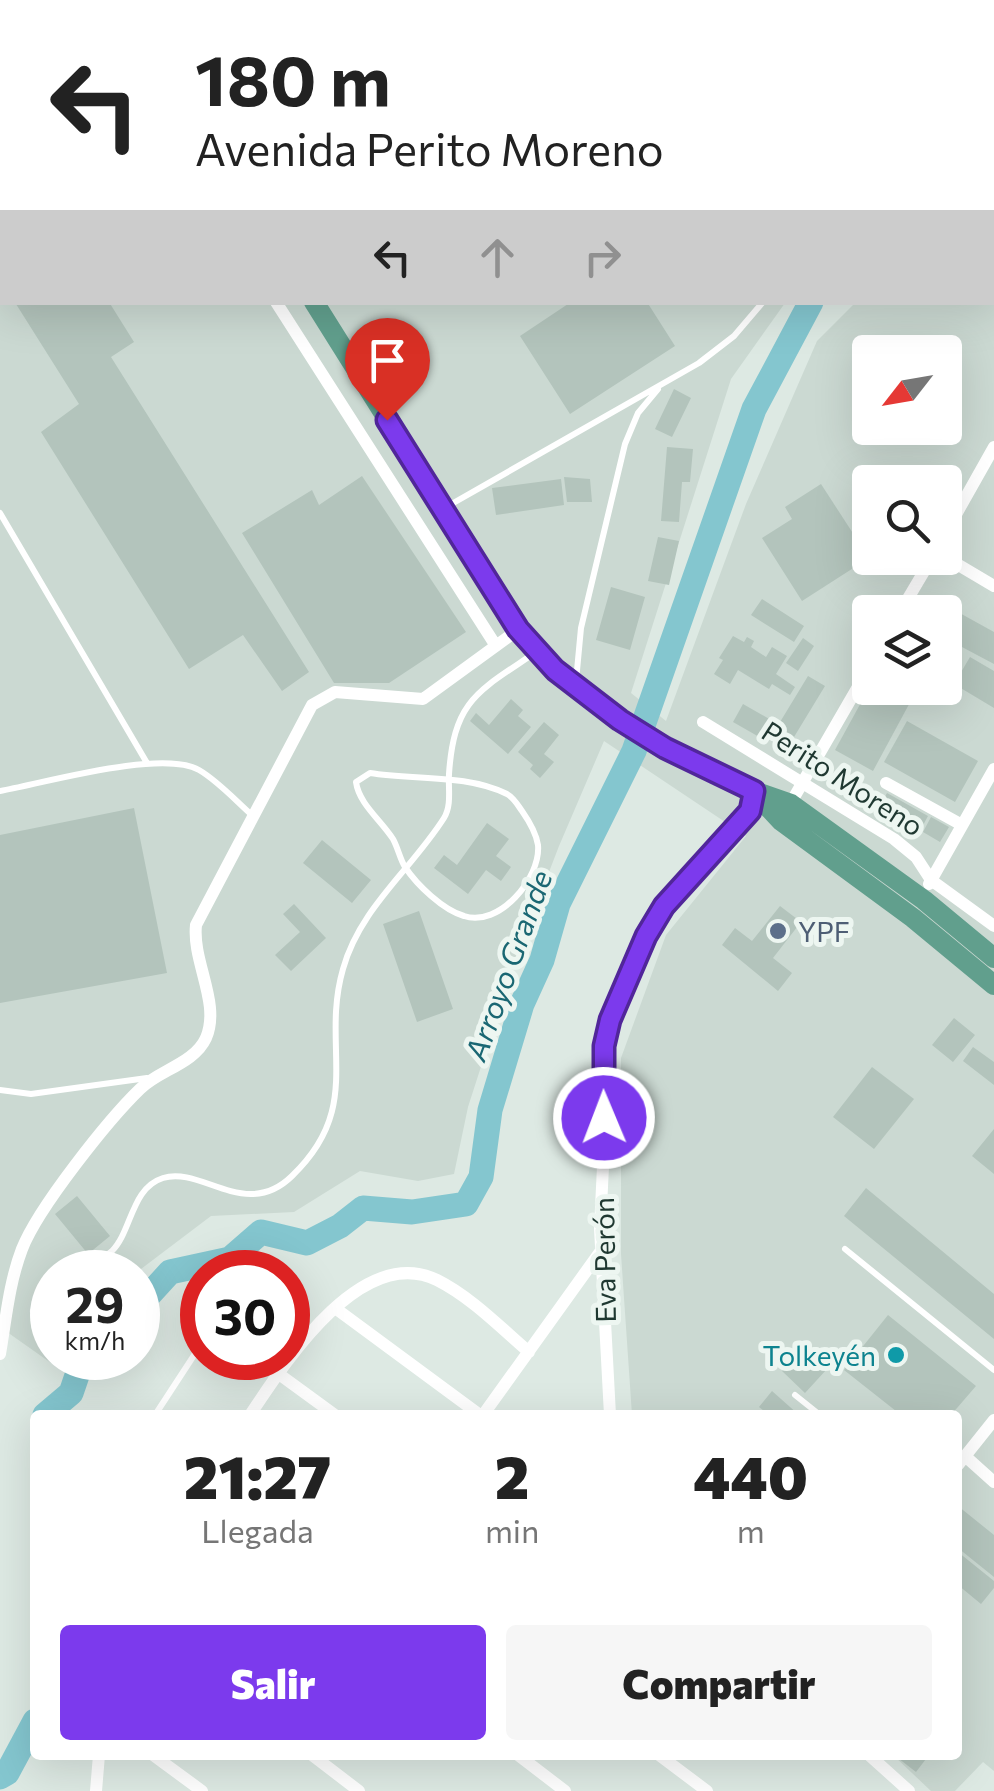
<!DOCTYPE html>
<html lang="es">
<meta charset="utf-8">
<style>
:root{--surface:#fff;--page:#f6f6f6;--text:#222;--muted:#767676;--accent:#7c3aed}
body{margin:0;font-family:Commissioner,sans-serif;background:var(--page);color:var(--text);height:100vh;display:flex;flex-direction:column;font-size:38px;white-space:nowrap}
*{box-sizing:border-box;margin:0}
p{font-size:32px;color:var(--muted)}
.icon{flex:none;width:55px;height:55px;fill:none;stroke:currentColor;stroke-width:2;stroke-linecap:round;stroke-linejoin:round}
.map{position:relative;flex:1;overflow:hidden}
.panel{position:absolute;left:30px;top:1410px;width:932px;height:350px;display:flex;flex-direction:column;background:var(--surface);border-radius:10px;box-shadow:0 10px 40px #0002}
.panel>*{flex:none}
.top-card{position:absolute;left:0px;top:0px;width:995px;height:305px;box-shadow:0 10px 40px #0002;background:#fff;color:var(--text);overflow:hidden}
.needle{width:65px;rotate:239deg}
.controls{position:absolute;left:852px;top:335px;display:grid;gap:20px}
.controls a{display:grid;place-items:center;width:110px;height:110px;border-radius:10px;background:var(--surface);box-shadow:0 10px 40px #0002;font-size:50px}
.speed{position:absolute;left:30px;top:1250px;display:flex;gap:20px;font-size:50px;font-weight:700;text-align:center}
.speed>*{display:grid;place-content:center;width:130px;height:130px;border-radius:50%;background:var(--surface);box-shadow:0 10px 40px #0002;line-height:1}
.speed small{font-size:25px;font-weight:400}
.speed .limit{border:15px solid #d22;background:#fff;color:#111}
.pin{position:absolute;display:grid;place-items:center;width:85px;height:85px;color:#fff;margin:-102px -42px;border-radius:50% 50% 50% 0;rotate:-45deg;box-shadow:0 0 10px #0007}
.pin .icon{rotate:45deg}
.me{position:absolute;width:110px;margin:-55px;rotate:359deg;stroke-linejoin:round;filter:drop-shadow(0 0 8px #0008)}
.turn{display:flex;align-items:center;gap:35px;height:210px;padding:0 30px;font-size:45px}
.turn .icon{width:130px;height:130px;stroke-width:2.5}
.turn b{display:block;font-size:70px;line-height:85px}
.lanes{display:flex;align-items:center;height:95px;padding:0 30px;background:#0003;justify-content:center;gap:50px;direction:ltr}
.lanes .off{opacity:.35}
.eta{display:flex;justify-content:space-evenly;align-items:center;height:170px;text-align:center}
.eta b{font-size:60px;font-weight:800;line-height:70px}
.action{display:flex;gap:20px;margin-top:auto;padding:20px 30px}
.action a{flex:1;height:115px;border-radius:10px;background:var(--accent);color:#fff;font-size:40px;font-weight:800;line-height:115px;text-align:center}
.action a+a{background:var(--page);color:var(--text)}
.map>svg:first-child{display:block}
.built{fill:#cbd9d2;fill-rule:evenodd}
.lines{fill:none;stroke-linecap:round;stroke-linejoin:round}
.river{stroke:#84c6cf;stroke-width:25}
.building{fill:#b3c4bc}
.lane{stroke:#fff;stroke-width:6}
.street{stroke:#fff;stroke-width:12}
.primary{stroke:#619f8d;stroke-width:20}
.route-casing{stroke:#51269a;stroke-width:25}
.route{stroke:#7c3aed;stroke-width:18}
.service-dot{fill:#5c6f8a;stroke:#edf6f1;stroke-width:4}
.culture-dot{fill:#0f9aa8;stroke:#edf6f1;stroke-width:4}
.labels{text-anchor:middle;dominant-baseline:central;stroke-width:10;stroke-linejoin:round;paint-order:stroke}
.street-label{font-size:28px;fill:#1f3831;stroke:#edf6f1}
.service-label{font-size:28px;fill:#4e5e75;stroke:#edf6f1;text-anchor:start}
.culture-label{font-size:28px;fill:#0d838f;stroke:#edf6f1;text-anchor:end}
.water-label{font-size:30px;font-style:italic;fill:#1a6773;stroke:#edf6f1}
</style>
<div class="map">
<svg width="994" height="1791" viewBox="0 0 994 1791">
<rect width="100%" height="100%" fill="#dde9e3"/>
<path class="built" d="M 0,0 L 994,0 L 993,79 L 992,2 L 2,2 L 2,302 L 785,303 L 731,379 L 631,693 L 666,721 L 746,504 L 817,341 L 855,303 L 992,302 L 994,263 L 994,1771 L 983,1762 L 955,1791 L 931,1791 L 893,1755 L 958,1755 L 958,1415 L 632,1415 L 621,1254 L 621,1058 L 666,935 L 746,836 L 604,741 L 559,846 L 517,955 L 468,1107 L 454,1174 L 418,1181 L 360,1171 L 294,1212 L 211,1216 L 137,1272 L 52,1272 L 51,1363 L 0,1327 ZM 870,352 L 945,352 L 945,428 L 870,428 ZM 870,482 L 945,482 L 945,558 L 870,558 ZM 870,612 L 945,612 L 945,688 L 870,688 Z"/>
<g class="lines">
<path class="river" d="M 138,1307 L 170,1272 L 230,1259 L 261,1232 L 307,1243 L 340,1226 L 363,1208 L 412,1212 L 466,1204 L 481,1177 L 490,1110 L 522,1004 L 542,960 L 558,904 L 634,751 L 754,409 L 811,302
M 45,1415 L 71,1393 L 83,1358
M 0,1777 L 7,1773 L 35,1721"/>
</g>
<path class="building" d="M 18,302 L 109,302 L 134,342 L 111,357 L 309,672 L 282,691 L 243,635 L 189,669 L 41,432 L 79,404 L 16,304 Z
M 571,302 L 647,302 L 675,346 L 570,414 L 520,336 Z
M 674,389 L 691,398 L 672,437 L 655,429 Z
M 667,447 L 693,449 L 690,482 L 682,482 L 679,522 L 661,521 Z
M 362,476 L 466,632 L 389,683 L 334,683 L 242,533 L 312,490 L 319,505 Z
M 564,477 L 590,479 L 592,502 L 567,502 Z
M 561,479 L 564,505 L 496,515 L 492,488 Z
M 821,484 L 869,558 L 802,601 L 762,538 L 792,519 L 785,507 Z
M 658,537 L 679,541 L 669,585 L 648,581 Z
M 611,587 L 645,597 L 630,650 L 596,640 Z
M 762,599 L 804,626 L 794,642 L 751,615 Z
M 956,611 L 994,632 L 994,664 L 945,638 Z
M 733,636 L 744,642 L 747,637 L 754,641 L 751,647 L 766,657 L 772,647 L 787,656 L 776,674 L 795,687 L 790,695 L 772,684 L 769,689 L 738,670 L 730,684 L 714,674 L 723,660 L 719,658 Z
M 803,638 L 814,646 L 798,671 L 786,663 Z
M 970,657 L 994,671 L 994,708 L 954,684 Z
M 808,676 L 825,686 L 794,737 L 777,727 Z
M 869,688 L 901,688 L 914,695 L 873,771 L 835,750 Z
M 511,699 L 523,710 L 518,716 L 531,727 L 508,754 L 470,721 L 476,713 L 489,725 Z
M 743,704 L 771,720 L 761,738 L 733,722 Z
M 907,721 L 978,761 L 955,802 L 884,762 Z
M 544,722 L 559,735 L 544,754 L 554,762 L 540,778 L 530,769 L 533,765 L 518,752 Z
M 887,793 L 928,816 L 921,829 L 880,806 Z
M 134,808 L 167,973 L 0,1003 L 0,835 Z
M 931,817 L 949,827 L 940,842 L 923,832 Z
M 487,823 L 509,839 L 496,856 L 511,867 L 501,881 L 486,870 L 468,894 L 434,868 L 444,855 L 457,865 Z
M 322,840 L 371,880 L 352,903 L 303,863 Z
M 294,904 L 326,938 L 291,971 L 275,955 L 300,932 L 283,914 Z
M 780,906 L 801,922 L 773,958 L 792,973 L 778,991 L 722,945 L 735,928 L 752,941 Z
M 419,911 L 453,1009 L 417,1022 L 383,924 Z
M 954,1018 L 975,1035 L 953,1062 L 932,1045 Z
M 973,1047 L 994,1062 L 994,1085 L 963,1061 Z
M 872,1067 L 914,1099 L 874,1149 L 833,1117 Z
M 994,1129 L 994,1174 L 972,1156 Z
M 866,1188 L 994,1294 L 994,1339 L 844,1216 Z
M 77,1196 L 110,1236 L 88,1254 L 55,1214 Z
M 888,1315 L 976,1386 L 951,1415 L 901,1415 L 844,1370 Z
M 803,1348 L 827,1369 L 805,1393 L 782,1371 Z
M 772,1391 L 799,1415 L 769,1415 L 759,1407 Z
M 958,1506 L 994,1535 L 994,1577 L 958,1548 Z
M 958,1552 L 994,1581 L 994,1588 L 981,1604 L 958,1585 Z
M 894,1755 L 929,1755 L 916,1772 Z"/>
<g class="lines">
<path class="lane" d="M 332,2 L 334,0
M 609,2 L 612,0
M 917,2 L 919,0
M 0,221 L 2,220
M 448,506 L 699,363 L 734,336 L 763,302
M 0,513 L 147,763
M 576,681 L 581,628 L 625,444 L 638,413 L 658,389
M 370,773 C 414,780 467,774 507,794 C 514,798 517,804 522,811 C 529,821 536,832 538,845 C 541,878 499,928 464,916 C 443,910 417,885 405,867 C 400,859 398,848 393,839 C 381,820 359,804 356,782 Z
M 0,791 C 44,783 162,749 199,770 C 218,781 236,801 253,816
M 0,1090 L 31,1094 L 147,1078
M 845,1249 L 994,1370
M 81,1272 C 91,1266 103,1259 112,1251 C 132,1231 131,1188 163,1178 C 202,1166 246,1221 292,1176 C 365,1106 320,1048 343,969 C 360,908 411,870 444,818 C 452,805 448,788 449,774 C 454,699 479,691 536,652
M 33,1311 L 52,1283
M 795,1395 L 820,1415
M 155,1415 L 202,1343"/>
<path class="street" d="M 105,0 L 106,2
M 0,178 L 2,177
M 276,302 L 496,646
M 945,534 L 994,447
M 945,557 L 994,586
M 900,612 L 932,558
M 703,722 L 894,839 L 916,857 L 931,880 L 994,926
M 886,783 L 962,825
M 789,806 L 870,666
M 929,884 L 994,769
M 335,1308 L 480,1415
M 0,1354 C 6,1319 9,1283 22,1249 C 38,1208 108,1120 140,1089 C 159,1070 194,1064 206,1038 C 221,1003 192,962 196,925 L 312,705 L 335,692 L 423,699 L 519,629
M 257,1358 L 335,1415
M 250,1415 C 284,1364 361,1243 437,1280 C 471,1297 501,1328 529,1352
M 483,1415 L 600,1252
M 610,1415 L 600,1228 L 604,1146 L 604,1047 L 610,1020 L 646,935 L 664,906 L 750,811 L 754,791
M 965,1456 L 994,1482
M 958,1465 L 994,1420
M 153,1755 L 202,1791
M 312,1755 L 359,1791
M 518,1755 L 565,1791
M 659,1755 L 707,1791
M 869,1755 L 909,1791
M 96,1791 L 99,1755"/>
<path class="primary" d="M 137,0 L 138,2
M 314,302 L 519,629 L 555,670 L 620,720 L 665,747 L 754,791 L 791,804 L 924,900 L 994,958
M 755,793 L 781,821 L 913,918 L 994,985"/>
</g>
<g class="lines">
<defs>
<path id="route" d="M 387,420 L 518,629 L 555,670 L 620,720 L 665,748 L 754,791 L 750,811 L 664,906 L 646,936 L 610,1020 L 604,1046 L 604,1118"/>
</defs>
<use href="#route" class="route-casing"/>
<use href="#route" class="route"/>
</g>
<circle class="service-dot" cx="778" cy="931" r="10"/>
<circle class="culture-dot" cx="896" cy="1355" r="10"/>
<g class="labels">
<g class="street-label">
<text transform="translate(843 778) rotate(33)">Perito Moreno</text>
<text transform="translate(604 1260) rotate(-91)">Eva Perón</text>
</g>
<g class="service-label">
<text x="798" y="931">YPF</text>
</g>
<g class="culture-label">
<text x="876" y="1355">Tolkeyén</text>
</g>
<g class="water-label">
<text transform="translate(507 965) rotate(-70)">Arroyo Grande</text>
</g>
</g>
</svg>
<div class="controls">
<a><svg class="needle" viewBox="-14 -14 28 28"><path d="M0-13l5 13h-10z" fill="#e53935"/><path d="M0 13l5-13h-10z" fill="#767676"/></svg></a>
<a><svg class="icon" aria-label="search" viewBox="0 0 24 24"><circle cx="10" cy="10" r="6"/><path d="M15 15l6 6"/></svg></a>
<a><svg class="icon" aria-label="layers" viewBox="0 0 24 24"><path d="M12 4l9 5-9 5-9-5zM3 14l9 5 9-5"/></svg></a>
</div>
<div class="speed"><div>29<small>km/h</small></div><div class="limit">30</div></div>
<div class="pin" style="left:387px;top:420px;background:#d93025"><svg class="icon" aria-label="arrive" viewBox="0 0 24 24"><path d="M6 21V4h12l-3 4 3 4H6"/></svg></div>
<svg class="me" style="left:604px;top:1118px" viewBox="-20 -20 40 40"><circle r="17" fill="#7c3aed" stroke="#fff" stroke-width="3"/><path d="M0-11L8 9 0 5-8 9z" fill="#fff"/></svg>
<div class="top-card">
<div class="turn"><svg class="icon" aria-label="left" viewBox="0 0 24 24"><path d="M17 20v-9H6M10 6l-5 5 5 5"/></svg><div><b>180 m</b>Avenida Perito Moreno</div></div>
<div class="lanes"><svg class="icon" aria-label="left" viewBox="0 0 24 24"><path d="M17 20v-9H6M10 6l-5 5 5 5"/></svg><svg class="icon off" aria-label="ahead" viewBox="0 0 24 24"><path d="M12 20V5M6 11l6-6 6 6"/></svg><svg class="icon off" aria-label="right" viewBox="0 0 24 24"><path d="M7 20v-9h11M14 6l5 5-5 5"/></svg></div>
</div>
<section class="panel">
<div class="eta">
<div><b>21:27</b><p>Llegada</p></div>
<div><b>2</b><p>min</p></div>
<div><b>440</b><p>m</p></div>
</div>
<div class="action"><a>Salir</a><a>Compartir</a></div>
</section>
</div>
